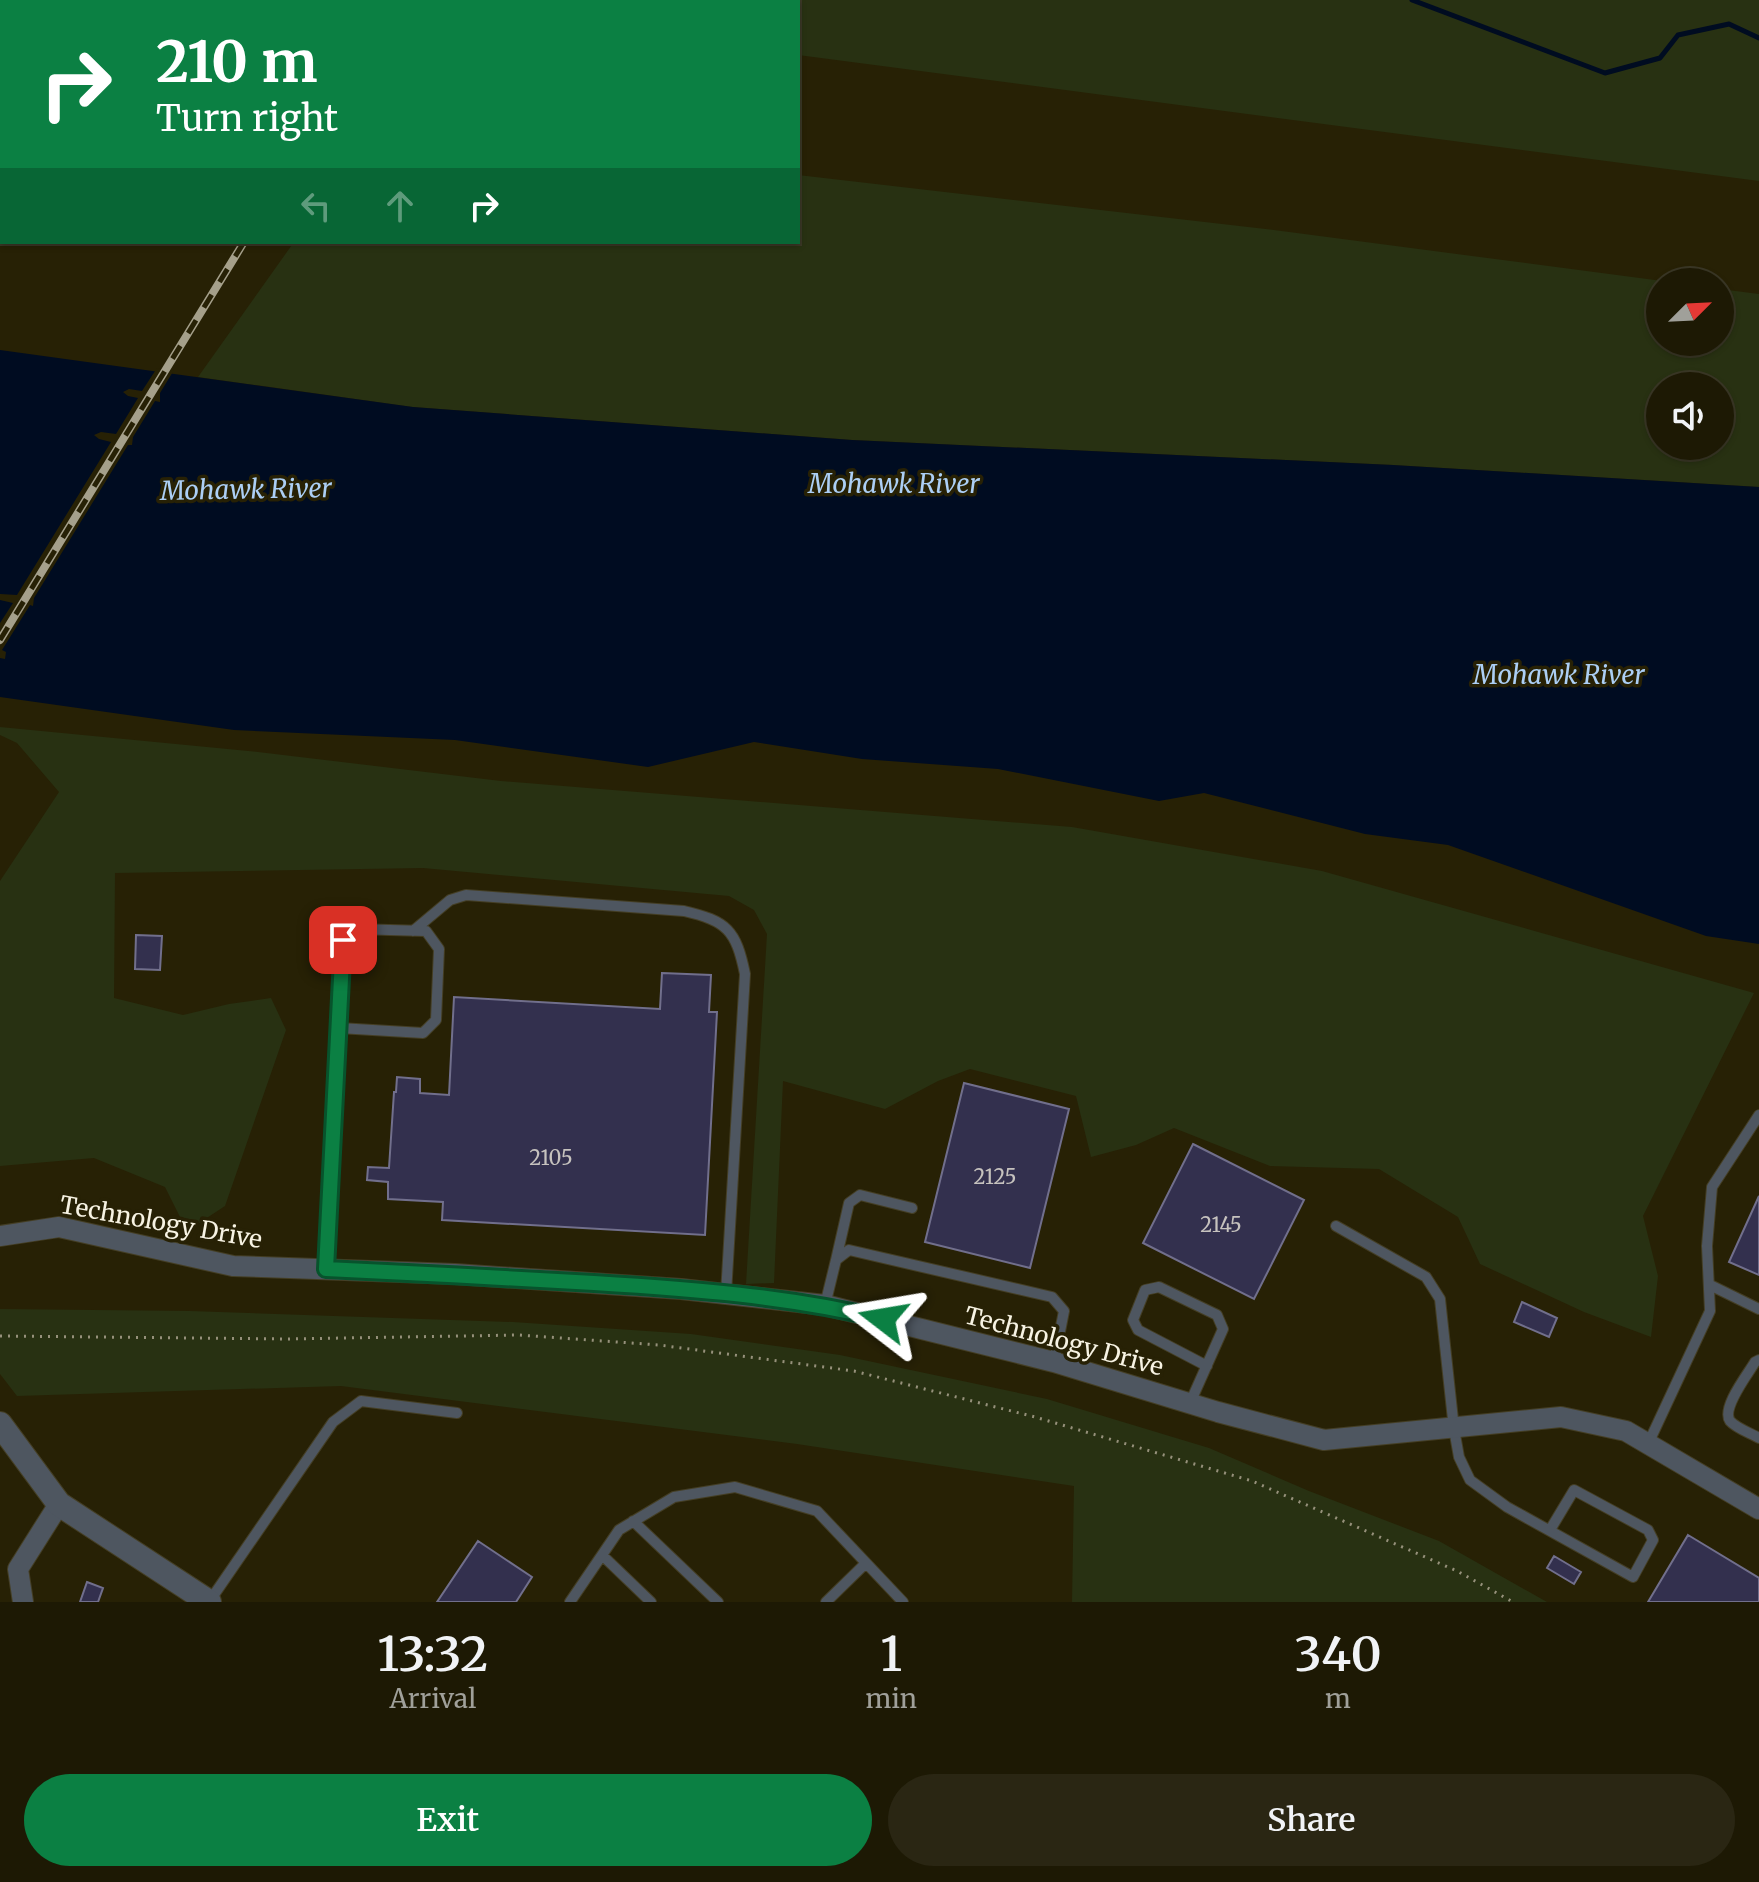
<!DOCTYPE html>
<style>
:root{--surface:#1d1904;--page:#2a2613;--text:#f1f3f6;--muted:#a0a09a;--line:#3b3826;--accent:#0b8043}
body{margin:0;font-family:Merriweather,serif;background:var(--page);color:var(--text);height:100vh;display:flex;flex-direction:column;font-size:30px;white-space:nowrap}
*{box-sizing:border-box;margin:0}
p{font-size:26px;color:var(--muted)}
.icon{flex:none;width:44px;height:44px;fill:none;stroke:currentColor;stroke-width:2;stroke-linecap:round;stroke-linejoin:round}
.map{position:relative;height:1602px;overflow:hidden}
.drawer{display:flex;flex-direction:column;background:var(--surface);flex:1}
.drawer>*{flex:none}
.banner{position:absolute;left:0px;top:0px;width:800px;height:244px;box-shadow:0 2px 6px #0004,0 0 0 2px var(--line);background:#0b8043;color:#fff;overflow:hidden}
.needle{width:52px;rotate:66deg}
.controls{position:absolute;left:1646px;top:268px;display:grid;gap:16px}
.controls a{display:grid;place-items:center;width:88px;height:88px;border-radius:50%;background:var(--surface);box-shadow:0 2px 6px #0004,0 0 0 2px var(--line);font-size:40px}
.pin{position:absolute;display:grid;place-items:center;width:68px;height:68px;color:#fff;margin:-34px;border-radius:16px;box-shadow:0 4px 12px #0006}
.me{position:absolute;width:88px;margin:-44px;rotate:284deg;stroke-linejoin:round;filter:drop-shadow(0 0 6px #0008)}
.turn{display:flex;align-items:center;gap:28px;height:168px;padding:0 24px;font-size:36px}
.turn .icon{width:104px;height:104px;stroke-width:2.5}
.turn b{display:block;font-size:56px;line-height:68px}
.lanes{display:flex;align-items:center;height:76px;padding:0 24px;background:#0003;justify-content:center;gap:40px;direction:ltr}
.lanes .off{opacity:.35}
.eta{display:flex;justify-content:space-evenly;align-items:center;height:136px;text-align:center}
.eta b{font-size:48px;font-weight:600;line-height:56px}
.cta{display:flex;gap:16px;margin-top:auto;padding:16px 24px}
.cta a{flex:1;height:92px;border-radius:48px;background:var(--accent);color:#fff;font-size:32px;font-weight:600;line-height:92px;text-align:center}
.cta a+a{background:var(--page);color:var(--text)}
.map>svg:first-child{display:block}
.green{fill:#283112;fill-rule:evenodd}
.water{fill:#000c21}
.pier{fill:#272105}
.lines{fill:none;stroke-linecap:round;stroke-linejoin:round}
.stream{stroke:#000c21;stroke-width:5}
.building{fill:#33304e;stroke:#716f8c;stroke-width:2}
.service-casing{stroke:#443e24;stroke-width:12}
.minor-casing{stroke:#443e24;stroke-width:22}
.tertiary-casing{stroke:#443e24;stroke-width:26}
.path{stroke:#96917b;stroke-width:3;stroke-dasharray:2 6;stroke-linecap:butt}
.service{stroke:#4e5660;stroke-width:10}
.minor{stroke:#4e5660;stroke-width:20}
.tertiary{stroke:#4e5660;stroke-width:24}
.rail-casing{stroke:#a5a08b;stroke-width:8}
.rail{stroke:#272105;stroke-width:5;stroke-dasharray:15;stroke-linecap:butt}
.route-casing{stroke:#07532c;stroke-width:20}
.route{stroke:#0b8043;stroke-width:14}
.labels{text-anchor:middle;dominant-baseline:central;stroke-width:7;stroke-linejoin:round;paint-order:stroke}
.number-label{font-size:20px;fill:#c6c2be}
.street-label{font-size:24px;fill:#f7f3e3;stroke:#272105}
.water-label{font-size:26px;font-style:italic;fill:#accff5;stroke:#272105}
</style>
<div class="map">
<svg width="1759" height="1602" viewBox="0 0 1759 1602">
<rect width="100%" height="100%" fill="#272105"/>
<path class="green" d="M 561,0 L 1759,0 L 1759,181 L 798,55 L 798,2 L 558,2 Z
M 798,175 L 1274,230 L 1670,282 L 1660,282 L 1660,342 L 1720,342 L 1720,289 L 1759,294 L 1759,487 L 1393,465 L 852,440 L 412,407 L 198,377 L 294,242 L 798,242 ZM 1660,386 L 1720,386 L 1720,446 L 1660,446 Z
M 0,727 L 258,752 L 501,781 L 1072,827 L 1322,871 L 1754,993 L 1643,1216 L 1658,1276 L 1651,1337 L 1584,1312 L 1480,1264 L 1458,1217 L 1379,1169 L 1270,1166 L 1174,1128 L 1136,1145 L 1091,1157 L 1076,1096 L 970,1069 L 938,1081 L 885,1109 L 783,1081 L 774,1283 L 746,1284 L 767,934 L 754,910 L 729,896 L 423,868 L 115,873 L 114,998 L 183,1015 L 229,1004 L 271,998 L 286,1030 L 225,1206 L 187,1231 L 165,1187 L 94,1158 L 0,1166 L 0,881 L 59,792 L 17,743 L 0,735 Z
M 0,1309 L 190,1311 L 513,1322 L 691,1334 L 840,1355 L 1047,1399 L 1209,1448 L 1309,1491 L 1439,1541 L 1547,1602 L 1072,1602 L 1074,1486 L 797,1444 L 341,1386 L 17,1396 L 0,1374 Z"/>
<path class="water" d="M 0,350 L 413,407 L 852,440 L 1393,465 L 1759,487 L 1759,944 L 1706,936 L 1448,845 L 1365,834 L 1204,793 L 1159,801 L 998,769 L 862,759 L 754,742 L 648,767 L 455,740 L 234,730 L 0,697 Z"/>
<path class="pier" d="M 157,368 L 174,370 L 160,393 L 160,402 L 155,401 L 133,437 L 132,445 L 128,445 L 34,598 L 33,606 L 30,605 L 2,650 L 6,652 L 5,659 L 0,658 L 0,623 L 13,603 L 0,600 L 0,594 L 17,595 L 111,442 L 99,439 L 94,435 L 101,432 L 116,434 L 138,398 L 128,396 L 123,392 L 129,389 L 142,391 Z"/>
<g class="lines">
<path class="stream" d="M 1412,0 L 1605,73 L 1660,58 L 1678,35 L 1729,24 L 1759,38"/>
</g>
<path class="building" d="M 136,935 L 162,936 L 160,970 L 135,969 Z
M 662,973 L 711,975 L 709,1012 L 717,1012 L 705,1235 L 442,1220 L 443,1202 L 388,1199 L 388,1182 L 367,1180 L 368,1167 L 389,1168 L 394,1092 L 396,1092 L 397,1077 L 420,1079 L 420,1093 L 449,1095 L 454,997 L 660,1009 Z
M 964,1083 L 1069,1109 L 1030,1268 L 925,1242 Z
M 1193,1144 L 1304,1200 L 1254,1299 L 1143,1243 Z
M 1759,1196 L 1759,1275 L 1729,1262 Z
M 1522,1302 L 1557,1318 L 1549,1337 L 1514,1322 Z
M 1688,1535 L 1759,1578 L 1759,1602 L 1648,1602 Z
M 478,1541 L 532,1577 L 516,1602 L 437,1602 Z
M 1554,1556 L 1581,1572 L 1574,1584 L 1547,1568 Z
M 87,1582 L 103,1588 L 98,1602 L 80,1602 Z"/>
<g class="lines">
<defs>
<path id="service" d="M 0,153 L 2,154
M 413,931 L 450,900 L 466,895 L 684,911 C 727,921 736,930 745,974 L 726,1294
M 1336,1226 L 1426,1277 L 1440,1299 L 1454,1429 L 1459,1457 L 1470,1480 L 1507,1507 L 1633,1577 L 1653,1540 L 1648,1530 L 1574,1490 L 1550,1530
M 836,1260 L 849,1203 L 860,1195 L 912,1208
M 326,1269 L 343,940 L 354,929 L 426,931 L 439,949 L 436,1020 L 423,1033 L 339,1028
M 1710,1285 L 1759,1309
M 825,1305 L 836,1260 L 849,1250 L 1052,1297 L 1064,1311 L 1054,1362
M 1759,1360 L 1755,1362 C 1748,1374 1721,1408 1730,1421 C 1736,1428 1750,1433 1759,1438
M 1190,1403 L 1223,1329 L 1217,1315 L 1159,1287 L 1145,1290 L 1133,1320 L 1138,1330 L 1207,1366
M 1648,1444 L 1710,1311 L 1707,1246 L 1712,1187 L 1759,1115
M 633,1521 L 718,1602
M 602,1555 L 651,1602
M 209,1602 L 333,1422 L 361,1401 L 457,1413
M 570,1602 L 619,1530 L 674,1497 L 735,1487 L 817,1511 L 903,1602
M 826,1602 L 866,1563"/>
<path id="minor" d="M 0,1236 L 59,1227 L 233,1266 L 455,1274 L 681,1289 L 825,1305 L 1054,1362 L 1218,1412 L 1324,1440 L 1561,1417 L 1626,1431 L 1759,1509
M 23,1602 L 18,1569 L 59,1504"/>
<path id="tertiary" d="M 0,1424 L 59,1504 L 209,1602"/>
</defs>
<use href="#service" class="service-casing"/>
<use href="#minor" class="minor-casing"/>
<use href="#tertiary" class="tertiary-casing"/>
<path class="path" d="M 0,2 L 2,2
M 106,2 L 107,0
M 186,2 L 204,0
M 0,1336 L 286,1339 L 519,1335 L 659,1345 L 854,1371 L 1035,1417 L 1252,1481 L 1457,1571 L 1513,1602"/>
<use href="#service" class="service"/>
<use href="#minor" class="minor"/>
<use href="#tertiary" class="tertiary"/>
<defs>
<path id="rail" d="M 466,2 L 468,0
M 0,640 L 244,242"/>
</defs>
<use href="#rail" class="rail-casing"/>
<use href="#rail" class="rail"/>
</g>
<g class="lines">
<defs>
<path id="route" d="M 343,940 L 326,1269 C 416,1273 504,1278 594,1283 C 691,1289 788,1296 883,1319"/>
</defs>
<use href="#route" class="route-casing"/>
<use href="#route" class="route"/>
</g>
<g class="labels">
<g class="number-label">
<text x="551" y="1157">2105</text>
<text x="995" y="1176">2125</text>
<text x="1221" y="1224">2145</text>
</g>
<g class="street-label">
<text transform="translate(161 1222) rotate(10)">Technology Drive</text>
<text transform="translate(1064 1341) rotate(15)">Technology Drive</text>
</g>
<g class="water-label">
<text x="894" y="483">Mohawk River</text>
<text transform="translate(246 489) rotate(-1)">Mohawk River</text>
<text x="1559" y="674">Mohawk River</text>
</g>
</g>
</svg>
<div class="controls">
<a><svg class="needle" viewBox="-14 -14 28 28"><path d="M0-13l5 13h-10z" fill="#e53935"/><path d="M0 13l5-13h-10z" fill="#a0a09a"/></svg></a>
<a><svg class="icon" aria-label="sound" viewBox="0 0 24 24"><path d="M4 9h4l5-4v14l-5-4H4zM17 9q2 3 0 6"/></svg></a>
</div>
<div class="pin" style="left:343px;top:940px;background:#d93025"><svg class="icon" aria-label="arrive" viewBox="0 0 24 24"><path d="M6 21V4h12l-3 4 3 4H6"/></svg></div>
<svg class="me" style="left:883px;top:1319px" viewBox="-20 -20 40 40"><path d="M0-17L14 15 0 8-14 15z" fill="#0b8043" stroke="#fff" stroke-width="4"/></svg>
<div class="banner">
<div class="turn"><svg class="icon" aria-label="right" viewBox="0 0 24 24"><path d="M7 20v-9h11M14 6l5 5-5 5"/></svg><div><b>210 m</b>Turn right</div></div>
<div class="lanes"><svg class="icon off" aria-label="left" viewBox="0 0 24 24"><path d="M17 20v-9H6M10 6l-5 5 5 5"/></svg><svg class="icon off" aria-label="ahead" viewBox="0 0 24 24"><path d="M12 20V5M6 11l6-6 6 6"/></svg><svg class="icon" aria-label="right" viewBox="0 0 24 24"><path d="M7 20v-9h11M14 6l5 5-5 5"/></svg></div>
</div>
</div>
<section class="drawer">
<div class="eta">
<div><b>13:32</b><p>Arrival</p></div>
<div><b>1</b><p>min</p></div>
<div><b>340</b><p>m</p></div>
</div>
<div class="cta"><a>Exit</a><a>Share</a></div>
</section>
